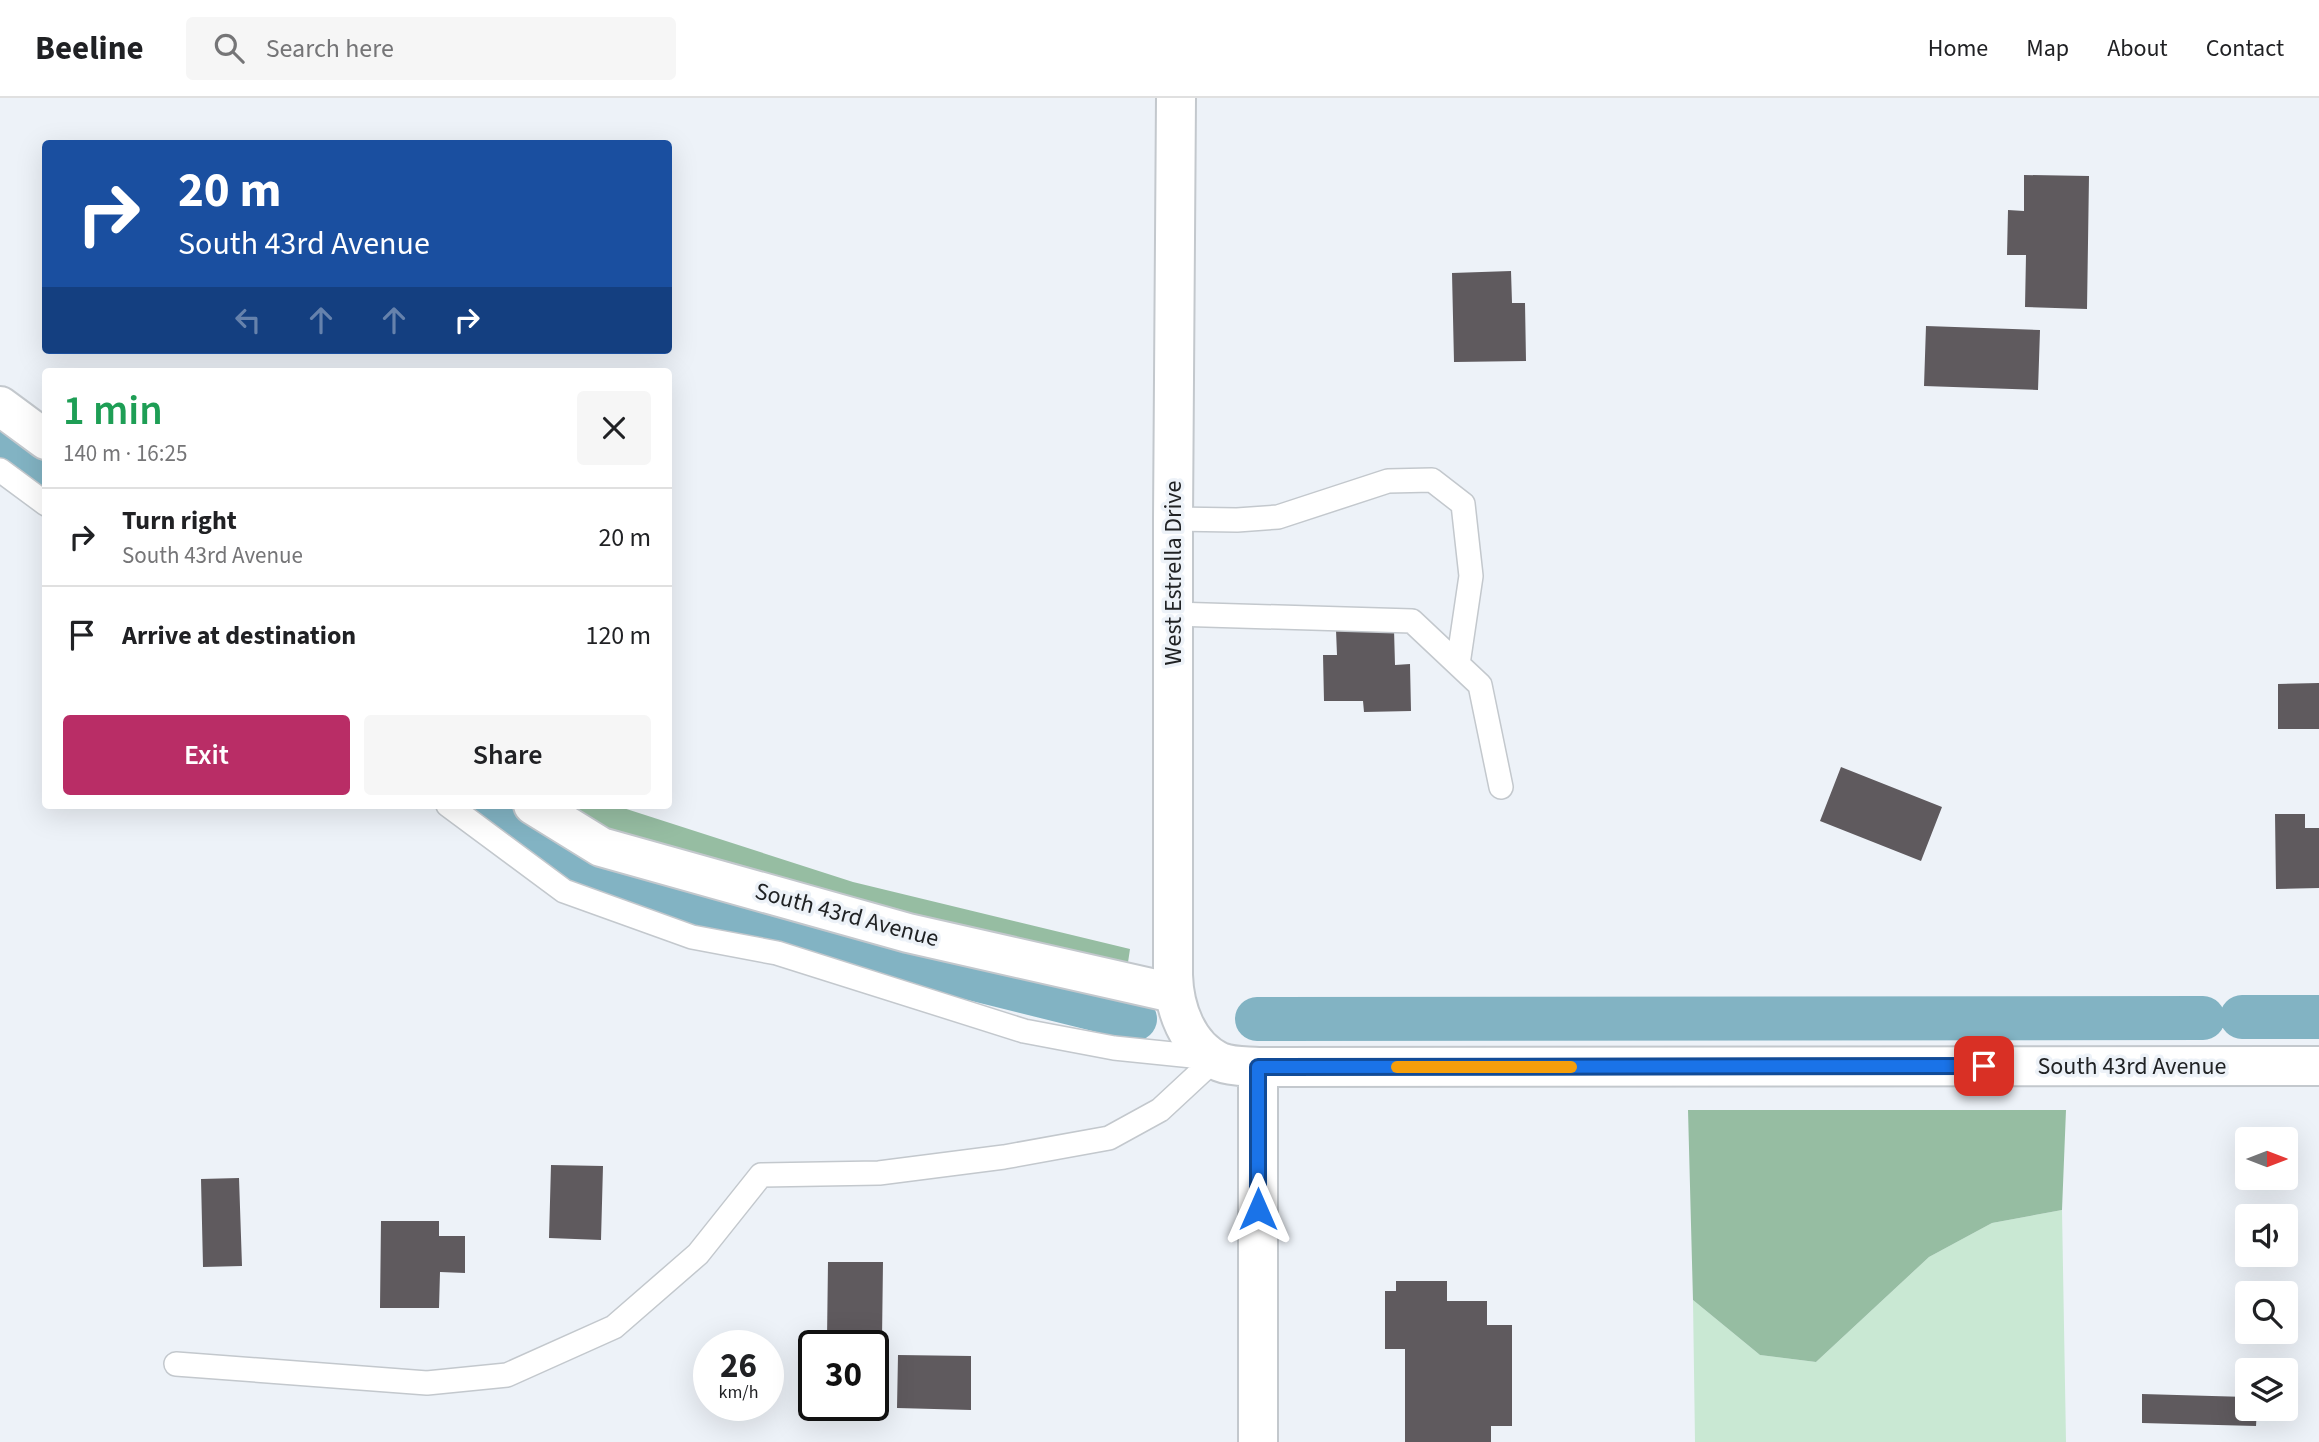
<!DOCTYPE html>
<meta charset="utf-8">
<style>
:root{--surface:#fff;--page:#f6f6f6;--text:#202124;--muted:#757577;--line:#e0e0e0;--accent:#b92d66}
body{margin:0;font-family:"Source Sans 3",sans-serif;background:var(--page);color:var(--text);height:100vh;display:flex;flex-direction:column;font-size:26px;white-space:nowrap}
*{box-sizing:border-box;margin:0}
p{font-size:23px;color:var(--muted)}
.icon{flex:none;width:38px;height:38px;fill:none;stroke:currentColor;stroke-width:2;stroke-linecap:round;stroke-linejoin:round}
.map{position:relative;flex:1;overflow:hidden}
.drawer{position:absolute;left:42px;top:270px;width:630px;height:441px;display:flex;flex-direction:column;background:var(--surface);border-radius:7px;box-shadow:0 7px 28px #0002}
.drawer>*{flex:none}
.hud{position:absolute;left:42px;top:42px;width:630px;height:214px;border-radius:7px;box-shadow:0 7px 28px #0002;background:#1a4fa0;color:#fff;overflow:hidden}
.needle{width:46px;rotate:90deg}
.buttons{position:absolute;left:2235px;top:1029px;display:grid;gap:14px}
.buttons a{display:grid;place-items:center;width:63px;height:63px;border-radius:7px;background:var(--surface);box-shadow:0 7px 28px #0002;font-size:35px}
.speed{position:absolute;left:693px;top:1232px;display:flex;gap:14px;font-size:35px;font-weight:700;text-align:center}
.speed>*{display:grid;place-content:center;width:91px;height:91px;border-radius:50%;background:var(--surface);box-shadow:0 7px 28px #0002;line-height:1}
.speed small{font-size:18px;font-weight:400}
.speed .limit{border:4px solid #111;border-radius:10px;background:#fff;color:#111}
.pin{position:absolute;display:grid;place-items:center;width:60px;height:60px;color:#fff;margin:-30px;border-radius:14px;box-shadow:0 4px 10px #0006}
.me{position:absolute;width:77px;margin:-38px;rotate:0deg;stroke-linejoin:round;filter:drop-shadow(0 0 5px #0008)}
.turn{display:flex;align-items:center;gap:24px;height:147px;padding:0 21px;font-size:32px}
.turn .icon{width:91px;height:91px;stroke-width:2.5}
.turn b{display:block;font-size:49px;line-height:60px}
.lanes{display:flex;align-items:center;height:66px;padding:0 21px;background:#0003;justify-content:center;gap:35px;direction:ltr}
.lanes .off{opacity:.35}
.round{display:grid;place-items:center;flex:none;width:74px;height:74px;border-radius:7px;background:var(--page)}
.head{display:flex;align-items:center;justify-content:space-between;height:119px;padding:0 21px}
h1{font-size:42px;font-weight:600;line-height:52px;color:#1e9e55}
.button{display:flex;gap:14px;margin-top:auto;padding:14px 21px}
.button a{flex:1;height:80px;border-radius:7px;background:var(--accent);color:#fff;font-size:28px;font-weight:600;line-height:80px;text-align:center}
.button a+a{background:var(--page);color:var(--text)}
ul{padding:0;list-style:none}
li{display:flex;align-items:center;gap:21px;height:98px;padding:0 21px;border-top:2px solid var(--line)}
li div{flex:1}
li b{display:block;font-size:26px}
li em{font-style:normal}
header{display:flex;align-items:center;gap:42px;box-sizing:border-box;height:98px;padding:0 35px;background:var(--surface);border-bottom:2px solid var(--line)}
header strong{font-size:33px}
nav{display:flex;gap:38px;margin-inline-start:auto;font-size:24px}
.search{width:490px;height:63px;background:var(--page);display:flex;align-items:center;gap:18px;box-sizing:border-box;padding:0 24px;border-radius:7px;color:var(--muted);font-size:26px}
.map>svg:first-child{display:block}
.green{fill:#c9e8d3}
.forest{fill:#96bda2}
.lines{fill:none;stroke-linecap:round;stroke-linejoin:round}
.canal{stroke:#82b3c3;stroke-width:44}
.building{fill:#5f5a5e}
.lane-casing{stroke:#c3c8cd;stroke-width:26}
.street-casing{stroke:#c3c8cd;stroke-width:42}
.lane{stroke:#fff;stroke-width:23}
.street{stroke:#fff;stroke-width:38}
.route-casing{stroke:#114b97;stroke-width:18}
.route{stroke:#1a73e8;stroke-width:12}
.slow{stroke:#f59e0b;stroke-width:12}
.labels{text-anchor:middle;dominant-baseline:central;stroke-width:7;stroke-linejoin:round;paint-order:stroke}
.street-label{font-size:24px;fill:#202224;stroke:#edf2f8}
</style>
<header>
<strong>Beeline</strong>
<div class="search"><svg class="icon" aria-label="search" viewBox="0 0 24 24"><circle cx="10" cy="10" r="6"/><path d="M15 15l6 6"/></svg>Search here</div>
<nav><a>Home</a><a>Map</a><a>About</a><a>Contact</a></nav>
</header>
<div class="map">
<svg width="2319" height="1344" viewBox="0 0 2319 1344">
<rect width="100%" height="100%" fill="#edf2f8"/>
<path class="green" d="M 2062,1112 L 2066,1344 L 1695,1344 L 1693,1202 L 1760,1257 L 1816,1264 L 1929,1159 L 1992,1125 Z"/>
<path class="forest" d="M 558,707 L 614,707 L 853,784 L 1130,851 L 1126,878 L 592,730 Z
M 1688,1012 L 2066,1012 L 2062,1112 L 1992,1125 L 1929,1159 L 1816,1264 L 1760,1257 L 1693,1202 Z"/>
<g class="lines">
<path class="canal" d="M 0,346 L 46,379
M 487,707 L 580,768 L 639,792 L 730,820 L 1135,921
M 2242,919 L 2319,919
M 1257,921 L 2203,920"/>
</g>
<path class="building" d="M 2024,77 L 2089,78 L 2087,211 L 2025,209 L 2026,157 L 2007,157 L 2008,112 L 2024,113 Z
M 1511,173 L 1512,205 L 1525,205 L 1526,263 L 1454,264 L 1452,175 Z
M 1926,228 L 2040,232 L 2038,292 L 1924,288 Z
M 1394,531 L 1395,567 L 1410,566 L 1411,613 L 1364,614 L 1363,603 L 1324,603 L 1323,557 L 1337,557 L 1336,532 Z
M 2319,585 L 2319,631 L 2278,631 L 2278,586 Z
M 1841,669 L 1942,709 L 1921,763 L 1820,723 Z
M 2275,716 L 2305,716 L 2305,730 L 2319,730 L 2319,790 L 2276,791 Z
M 551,1067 L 603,1068 L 601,1142 L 549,1140 Z
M 239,1080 L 242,1168 L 203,1169 L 201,1081 Z
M 381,1123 L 439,1123 L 439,1138 L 465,1138 L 465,1175 L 440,1174 L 439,1210 L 380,1210 Z
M 828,1164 L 883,1164 L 882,1242 L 827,1242 Z
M 1396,1183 L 1447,1183 L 1447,1203 L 1487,1203 L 1487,1227 L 1512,1227 L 1512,1328 L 1491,1328 L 1491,1344 L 1405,1344 L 1405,1251 L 1385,1251 L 1385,1193 L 1396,1193 Z
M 898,1257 L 971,1258 L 971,1312 L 897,1310 Z
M 2142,1296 L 2247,1299 L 2247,1311 L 2257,1311 L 2256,1328 L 2142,1325 Z"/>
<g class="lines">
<defs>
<path id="lane" d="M 0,372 L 46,406
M 1173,421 L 1237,422 L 1278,419 L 1388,383 L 1432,382 L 1463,406 L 1471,478 L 1458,566
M 1173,516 L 1412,523 L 1480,587 L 1501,689
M 448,707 L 564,793 L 692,839 L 777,855 L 1024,933 L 1114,950 L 1212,960
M 176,1266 L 427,1285 L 507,1277 L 614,1229 L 698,1156 L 761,1077 L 879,1075 L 1004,1059 L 1109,1040 L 1160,1012 L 1215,961"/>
<path id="street" d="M 1176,0 L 1173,421 L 1173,877 C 1174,910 1187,949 1220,964 C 1232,969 1246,968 1258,969 L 2319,968
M 0,308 L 46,342
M 533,707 L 601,749 L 908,835 L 1173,895
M 1258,969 L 1258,1344"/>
</defs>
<use href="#lane" class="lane-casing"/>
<use href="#street" class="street-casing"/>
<use href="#lane" class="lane"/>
<use href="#street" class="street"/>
</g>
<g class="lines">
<defs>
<path id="route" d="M 1258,1111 L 1258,969 L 1984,968"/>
</defs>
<use href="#route" class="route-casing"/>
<use href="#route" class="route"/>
<path class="slow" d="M 1397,969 L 1571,969"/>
</g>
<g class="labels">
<g class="street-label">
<text transform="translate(1173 475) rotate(-90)">West Estrella Drive</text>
<text transform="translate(847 817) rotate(15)">South 43rd Avenue</text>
<text x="2132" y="968">South 43rd Avenue</text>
</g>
</g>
</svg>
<div class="buttons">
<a><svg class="needle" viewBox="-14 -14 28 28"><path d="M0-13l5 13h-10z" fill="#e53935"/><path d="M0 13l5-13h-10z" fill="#757577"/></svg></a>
<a><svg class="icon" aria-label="sound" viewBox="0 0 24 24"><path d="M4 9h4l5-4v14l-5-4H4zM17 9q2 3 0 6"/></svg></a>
<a><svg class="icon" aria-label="search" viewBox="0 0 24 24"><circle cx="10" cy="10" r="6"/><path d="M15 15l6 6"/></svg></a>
<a><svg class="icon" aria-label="layers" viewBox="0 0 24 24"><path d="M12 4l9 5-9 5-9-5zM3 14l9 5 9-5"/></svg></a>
</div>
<div class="speed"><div>26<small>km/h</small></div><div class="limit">30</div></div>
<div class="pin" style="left:1984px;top:968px;background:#d93025"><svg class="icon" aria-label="arrive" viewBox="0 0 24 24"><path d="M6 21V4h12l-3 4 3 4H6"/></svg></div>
<svg class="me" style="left:1258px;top:1111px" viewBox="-20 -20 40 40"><path d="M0-17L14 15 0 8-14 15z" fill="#1a73e8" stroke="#fff" stroke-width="4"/></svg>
<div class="hud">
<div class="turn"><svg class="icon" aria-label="right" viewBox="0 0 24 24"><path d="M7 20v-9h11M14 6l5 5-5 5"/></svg><div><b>20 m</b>South 43rd Avenue</div></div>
<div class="lanes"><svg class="icon off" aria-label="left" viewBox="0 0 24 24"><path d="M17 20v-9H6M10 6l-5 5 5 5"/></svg><svg class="icon off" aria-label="ahead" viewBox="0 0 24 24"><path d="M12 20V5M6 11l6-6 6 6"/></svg><svg class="icon off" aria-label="ahead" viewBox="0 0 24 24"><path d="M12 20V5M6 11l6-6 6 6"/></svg><svg class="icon" aria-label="right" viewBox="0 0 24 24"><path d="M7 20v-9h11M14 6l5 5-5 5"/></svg></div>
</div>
<section class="drawer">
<div class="head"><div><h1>1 min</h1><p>140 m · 16:25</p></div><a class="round"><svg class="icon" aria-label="close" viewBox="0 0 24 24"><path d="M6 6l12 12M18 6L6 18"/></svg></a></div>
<ul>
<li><svg class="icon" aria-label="right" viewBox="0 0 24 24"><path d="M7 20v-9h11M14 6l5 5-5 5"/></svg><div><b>Turn right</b><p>South 43rd Avenue</p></div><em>20 m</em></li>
<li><svg class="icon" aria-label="arrive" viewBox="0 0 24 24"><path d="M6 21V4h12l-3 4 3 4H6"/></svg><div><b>Arrive at destination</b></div><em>120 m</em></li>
</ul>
<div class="button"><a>Exit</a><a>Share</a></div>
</section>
</div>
